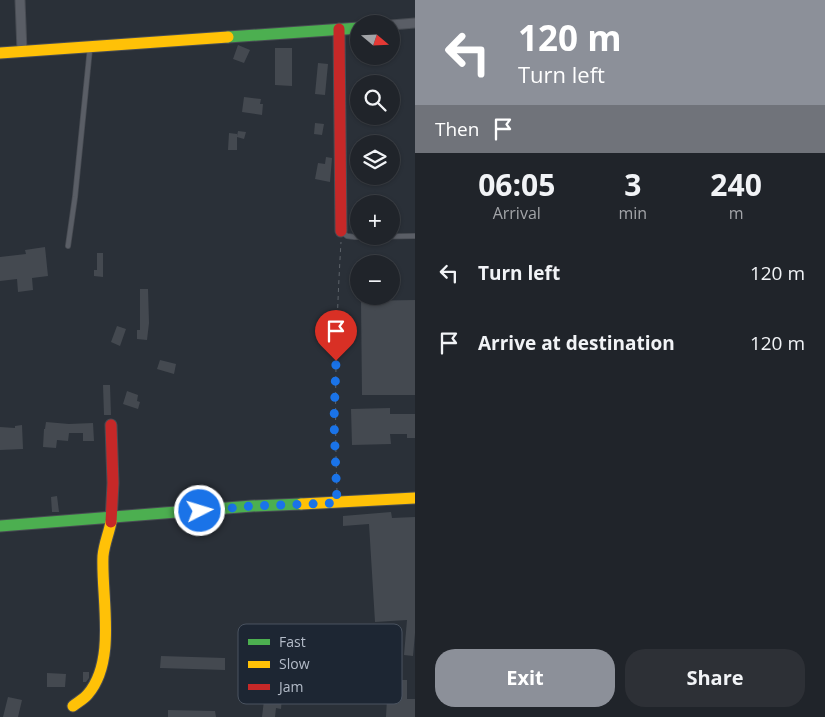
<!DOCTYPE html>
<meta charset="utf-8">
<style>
:root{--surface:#20242a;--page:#2d3036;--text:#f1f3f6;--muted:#a2a4a8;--line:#3d4147;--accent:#8c9099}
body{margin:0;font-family:"Open Sans",sans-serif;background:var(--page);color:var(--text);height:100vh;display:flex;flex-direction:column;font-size:19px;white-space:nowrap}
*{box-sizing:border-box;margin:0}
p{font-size:16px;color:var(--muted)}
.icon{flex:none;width:28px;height:28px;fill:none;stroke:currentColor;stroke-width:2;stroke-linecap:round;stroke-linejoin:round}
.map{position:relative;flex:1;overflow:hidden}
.panel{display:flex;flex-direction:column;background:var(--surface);width:410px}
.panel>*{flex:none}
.hud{background:#8c9099;color:#fff;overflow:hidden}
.needle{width:32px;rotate:109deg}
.tools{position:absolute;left:350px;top:15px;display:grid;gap:10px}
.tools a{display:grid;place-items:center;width:50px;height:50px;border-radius:50%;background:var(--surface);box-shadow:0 1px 4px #0004,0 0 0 1px var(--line);font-size:25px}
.pin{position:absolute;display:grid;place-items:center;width:42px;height:42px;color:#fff;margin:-51px -21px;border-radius:50% 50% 50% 0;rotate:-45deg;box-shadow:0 0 5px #0007}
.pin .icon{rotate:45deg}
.me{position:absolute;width:55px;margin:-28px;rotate:85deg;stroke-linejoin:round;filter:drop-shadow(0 0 4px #0008)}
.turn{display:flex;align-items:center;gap:18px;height:105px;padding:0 20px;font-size:22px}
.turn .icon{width:65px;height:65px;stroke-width:2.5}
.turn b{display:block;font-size:35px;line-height:42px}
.then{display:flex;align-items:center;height:48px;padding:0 20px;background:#0003;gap:10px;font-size:19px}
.eta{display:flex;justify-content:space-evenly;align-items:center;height:85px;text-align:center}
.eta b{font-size:30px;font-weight:700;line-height:35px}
.cta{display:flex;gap:10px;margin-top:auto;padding:10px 20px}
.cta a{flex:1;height:58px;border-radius:20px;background:var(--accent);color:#fff;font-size:20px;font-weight:700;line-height:58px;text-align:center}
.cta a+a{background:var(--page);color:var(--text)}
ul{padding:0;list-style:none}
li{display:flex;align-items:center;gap:15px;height:70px;padding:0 20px}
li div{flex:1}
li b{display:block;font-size:19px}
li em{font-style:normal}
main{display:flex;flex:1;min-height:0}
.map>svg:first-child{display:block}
.building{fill:#444950}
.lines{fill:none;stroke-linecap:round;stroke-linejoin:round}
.lane-casing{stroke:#484c53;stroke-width:6}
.street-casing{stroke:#484c53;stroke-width:11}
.fast-casing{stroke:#484c53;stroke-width:13}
.slow-casing{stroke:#484c53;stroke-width:13}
.jam-casing{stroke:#484c53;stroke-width:13}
.path{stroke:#5d636a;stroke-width:1;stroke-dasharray:4 4;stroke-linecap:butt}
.lane{stroke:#5a5e66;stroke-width:4.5}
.street{stroke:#5a5e66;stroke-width:9}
.fast{stroke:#4caf50;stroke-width:11}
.slow{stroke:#ffc107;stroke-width:11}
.jam{stroke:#c62828;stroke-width:11}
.route{stroke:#1a73e8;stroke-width:9;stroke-dasharray:0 16.2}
.key{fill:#1d2633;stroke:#4a5360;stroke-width:1}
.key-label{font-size:14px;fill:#b4bcc9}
</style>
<main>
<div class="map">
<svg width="415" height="717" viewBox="0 0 415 717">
<rect width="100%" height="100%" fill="#2a3038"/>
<path class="building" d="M 238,45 L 250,50 L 244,63 L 233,59 Z
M 275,48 L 292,48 L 292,86 L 275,85 Z
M 318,63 L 328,64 L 325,95 L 315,94 Z
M 244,97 L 261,99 L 260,104 L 263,104 L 262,115 L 242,112 Z
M 315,123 L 324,124 L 322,135 L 314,134 Z
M 238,131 L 246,132 L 244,139 L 237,137 L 237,150 L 228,150 L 229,133 L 237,134 L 237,136 Z
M 326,157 L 332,158 L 330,182 L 315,179 L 318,163 L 325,164 Z
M 45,247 L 48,276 L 32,278 L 33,290 L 18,292 L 17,279 L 0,281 L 0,257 L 26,254 L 25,250 Z
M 97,253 L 103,253 L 103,277 L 94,276 L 94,270 L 97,270 Z
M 140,289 L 148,289 L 149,323 L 147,340 L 137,339 L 137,330 L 140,330 Z
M 415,300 L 415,395 L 362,395 L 361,301 Z
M 117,326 L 126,329 L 120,346 L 111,342 Z
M 160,360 L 176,364 L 174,374 L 157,369 Z
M 103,385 L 110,385 L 111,415 L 104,415 Z
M 127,391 L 138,395 L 137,401 L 140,402 L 138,409 L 123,404 Z
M 390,408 L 390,414 L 415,414 L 415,438 L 407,438 L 407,434 L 390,434 L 391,444 L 352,445 L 351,409 Z
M 46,422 L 69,424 L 93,423 L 94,441 L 83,441 L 83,433 L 69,433 L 68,441 L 57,440 L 56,448 L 43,447 L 44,429 L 45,429 Z
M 22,425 L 23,449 L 0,450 L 0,427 L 15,428 L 15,426 Z
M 57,496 L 59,512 L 52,512 L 51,497 Z
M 391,512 L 392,518 L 415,517 L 415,633 L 413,656 L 404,655 L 407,620 L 375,622 L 369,524 L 343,526 L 343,516 Z
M 161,656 L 225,658 L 225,670 L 160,668 Z
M 83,672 L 89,672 L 89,678 L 86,682 L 83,682 Z
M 47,673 L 66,674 L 65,687 L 47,687 Z
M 267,675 L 278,675 L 277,697 L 282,697 L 281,709 L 276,708 L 275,717 L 262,717 Z
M 388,680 L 407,680 L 407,699 L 415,699 L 415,717 L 386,717 Z
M 8,697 L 22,700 L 18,717 L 3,717 Z
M 168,710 L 215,711 L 216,717 L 168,717 Z"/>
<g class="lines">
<defs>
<path id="lane" d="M 342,232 L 347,236 L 355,237 L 415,236
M 68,246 L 75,197 L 90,48"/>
<path id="street" d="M 20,0 L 22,51
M 391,25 L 415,23"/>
<path id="fast" d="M 228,37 L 359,28
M 0,526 L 252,506 L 301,504"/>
<path id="slow" d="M 0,53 L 228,37
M 301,504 L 415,498
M 73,706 C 78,702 84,699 88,694 C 117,660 101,597 103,556 C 104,544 109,533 111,522"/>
<path id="jam" d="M 339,29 L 341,231
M 111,425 L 113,483 L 111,522"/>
</defs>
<use href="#lane" class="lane-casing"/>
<use href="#street" class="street-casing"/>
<use href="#fast" class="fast-casing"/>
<use href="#slow" class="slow-casing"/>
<use href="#jam" class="jam-casing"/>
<path class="path" d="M 337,492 C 334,408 336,325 341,242"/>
<use href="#lane" class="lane"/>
<use href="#street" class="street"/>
<use href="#fast" class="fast"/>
<use href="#slow" class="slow"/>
<use href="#jam" class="jam"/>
</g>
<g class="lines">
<path class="route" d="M 200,511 L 252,506 L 337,503 L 334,421 L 336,361"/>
</g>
<rect x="238" y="624" width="164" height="80" rx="8" class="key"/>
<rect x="248" y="639" width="22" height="6" fill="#4caf50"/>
<rect x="248" y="661" width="22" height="7" fill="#ffc107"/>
<rect x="248" y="684" width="22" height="6" fill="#c62828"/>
<g class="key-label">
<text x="279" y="647">Fast</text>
<text x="279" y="669">Slow</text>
<text x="279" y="692">Jam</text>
</g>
</svg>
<div class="tools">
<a><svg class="needle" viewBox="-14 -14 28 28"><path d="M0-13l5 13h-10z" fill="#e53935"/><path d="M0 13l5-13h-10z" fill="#a2a4a8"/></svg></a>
<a><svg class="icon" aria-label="search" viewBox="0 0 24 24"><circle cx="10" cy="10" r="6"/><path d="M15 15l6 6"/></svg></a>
<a><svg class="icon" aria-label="layers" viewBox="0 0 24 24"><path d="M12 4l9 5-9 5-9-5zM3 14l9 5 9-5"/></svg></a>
<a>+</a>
<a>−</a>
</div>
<div class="pin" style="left:336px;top:361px;background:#d93025"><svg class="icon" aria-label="arrive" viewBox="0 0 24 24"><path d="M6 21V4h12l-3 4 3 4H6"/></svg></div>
<svg class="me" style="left:200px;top:511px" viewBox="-20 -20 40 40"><circle r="17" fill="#1a73e8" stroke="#fff" stroke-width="3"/><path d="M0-11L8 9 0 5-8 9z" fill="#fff"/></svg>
</div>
<section class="panel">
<div class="hud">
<div class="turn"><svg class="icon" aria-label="left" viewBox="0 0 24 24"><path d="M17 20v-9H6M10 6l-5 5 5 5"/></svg><div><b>120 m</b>Turn left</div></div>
<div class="then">Then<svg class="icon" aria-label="arrive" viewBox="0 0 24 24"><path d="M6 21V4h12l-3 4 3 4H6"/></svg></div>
</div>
<div class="eta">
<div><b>06:05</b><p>Arrival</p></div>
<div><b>3</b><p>min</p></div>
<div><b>240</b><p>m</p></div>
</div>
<ul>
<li><svg class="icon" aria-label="left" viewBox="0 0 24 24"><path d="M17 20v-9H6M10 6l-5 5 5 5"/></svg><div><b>Turn left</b></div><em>120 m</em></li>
<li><svg class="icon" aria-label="arrive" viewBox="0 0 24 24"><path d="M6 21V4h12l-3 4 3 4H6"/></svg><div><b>Arrive at destination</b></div><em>120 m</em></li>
</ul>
<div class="cta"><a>Exit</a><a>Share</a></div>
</section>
</main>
